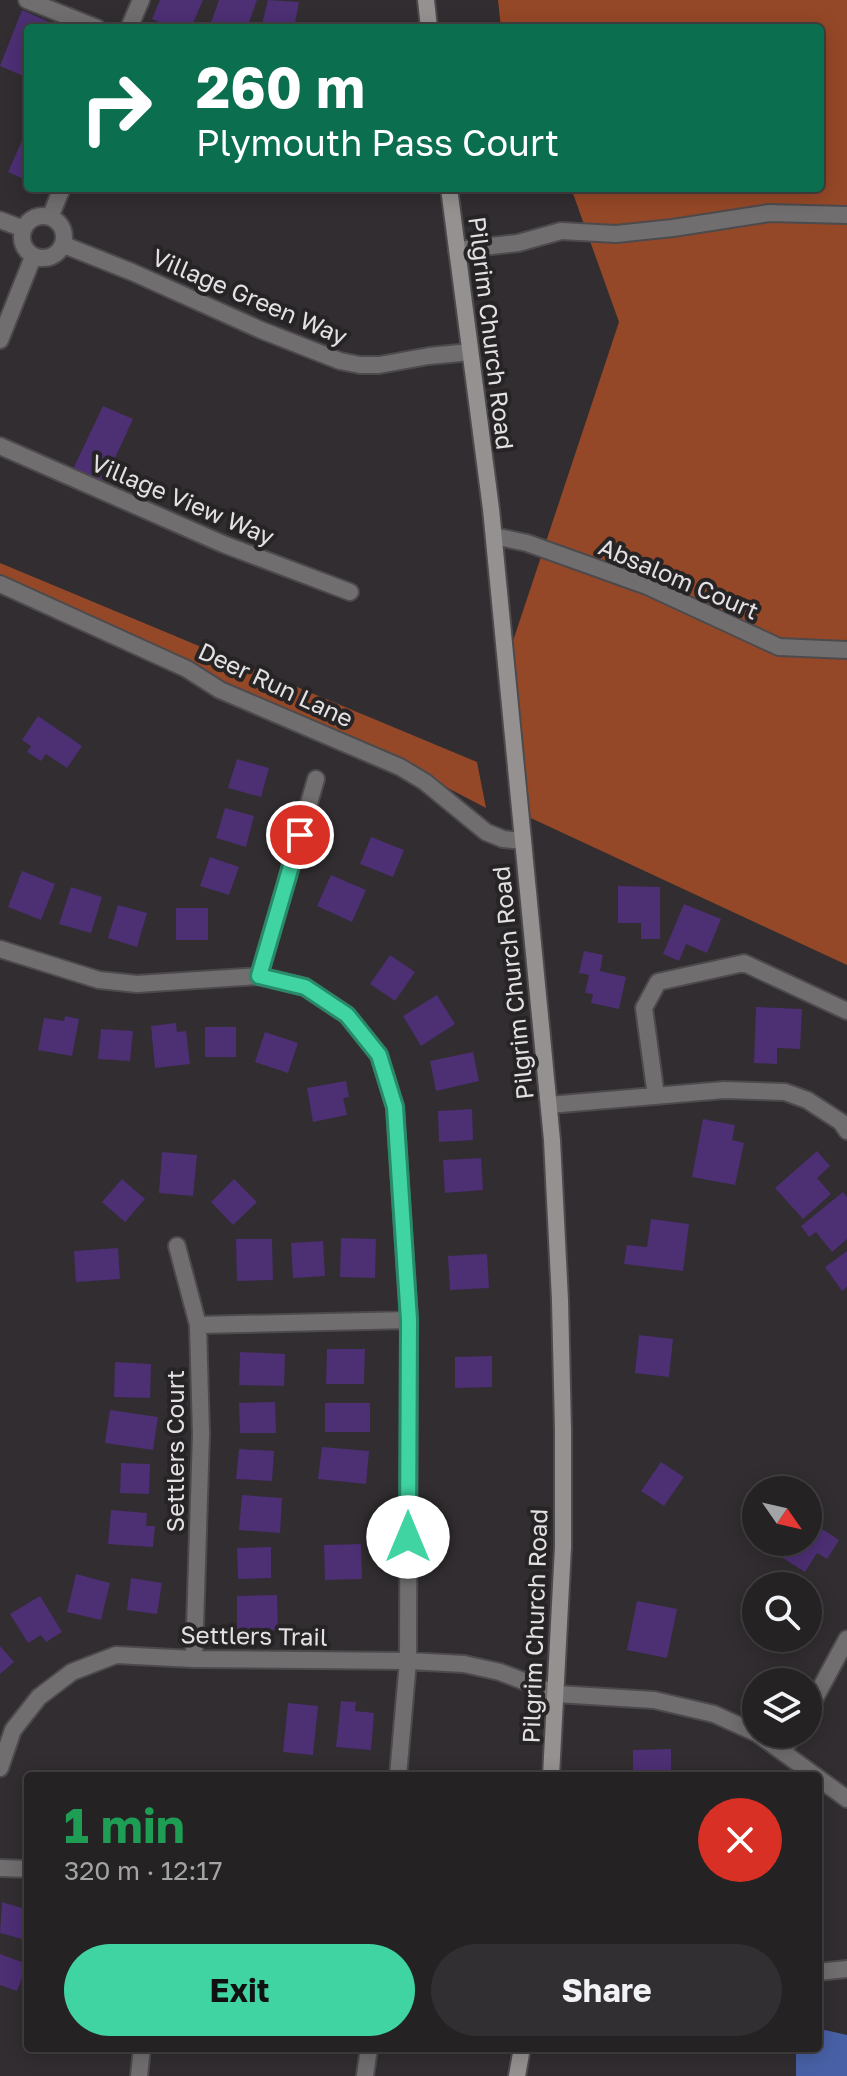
<!DOCTYPE html>
<meta charset="utf-8">
<style>
:root{--surface:#252224;--page:#312f31;--text:#f1f3f6;--muted:#a3a4a6;--line:#423f41;--accent:#3fd4a2}
body{margin:0;font-family:"Golos Text",sans-serif;background:var(--page);color:var(--text);height:100vh;display:flex;flex-direction:column;font-size:30px;white-space:nowrap}
*{box-sizing:border-box;margin:0}
p{font-size:26px;color:var(--muted)}
.icon{flex:none;width:44px;height:44px;fill:none;stroke:currentColor;stroke-width:2;stroke-linecap:round;stroke-linejoin:round}
.map{position:relative;flex:1;overflow:hidden}
.drawer{position:absolute;left:24px;top:1772px;width:798px;height:280px;display:flex;flex-direction:column;background:var(--surface);border-radius:8px;box-shadow:0 4px 20px #0003,0 0 0 2px var(--line)}
.drawer>*{flex:none}
.guide{position:absolute;left:24px;top:24px;width:800px;height:168px;border-radius:8px;box-shadow:0 4px 20px #0003,0 0 0 2px var(--line);background:#0b6e4f;color:#fff;overflow:hidden}
.needle{width:52px;rotate:124deg}
.controls{position:absolute;left:742px;top:1476px;display:grid;gap:16px}
.controls a{display:grid;place-items:center;width:80px;height:80px;border-radius:50%;background:var(--surface);box-shadow:0 4px 20px #0003,0 0 0 2px var(--line);font-size:40px}
.pin{position:absolute;display:grid;place-items:center;width:68px;height:68px;color:#fff;margin:-34px;border:4px solid #fff;border-radius:50%;box-shadow:0 2px 8px #0007}
.me{position:absolute;width:88px;margin:-44px;rotate:0deg;stroke-linejoin:round;filter:drop-shadow(0 0 6px #0008)}
.turn{display:flex;align-items:center;gap:28px;height:168px;padding:0 40px;font-size:36px}
.turn .icon{width:104px;height:104px;stroke-width:2.5}
.turn b{display:block;font-size:56px;line-height:68px}
.round{display:grid;place-items:center;flex:none;width:84px;height:84px;border-radius:42px;background:var(--page)}
.headline{display:flex;align-items:center;justify-content:space-between;height:136px;padding:0 40px}
h1{font-size:48px;font-weight:700;line-height:60px;color:#1e9e55}
.primary-button{display:flex;gap:16px;margin-top:auto;padding:16px 40px}
.primary-button a{flex:1;height:92px;border-radius:48px;background:var(--accent);color:#111;font-size:32px;font-weight:700;line-height:92px;text-align:center}
.primary-button a+a{background:var(--page);color:var(--text)}
.map>svg:first-child{display:block}
.forest{fill:#954827}
.water{fill:#4861a6}
.building{fill:#4d2f74}
.lines{fill:none;stroke-linecap:round;stroke-linejoin:round}
.street-casing{stroke:#4d4a4d;stroke-width:20}
.secondary-casing{stroke:#4d4a4d;stroke-width:20}
.street{stroke:#706e6e;stroke-width:16}
.secondary{stroke:#959191;stroke-width:16}
.route-casing{stroke:#298a69;stroke-width:20}
.route{stroke:#3fd4a2;stroke-width:14}
.labels{text-anchor:middle;dominant-baseline:central;stroke-width:8;stroke-linejoin:round;paint-order:stroke}
.street-label{font-size:24px;fill:#e3e1e3;stroke:#272426}
</style>
<div class="map">
<svg width="847" height="2076" viewBox="0 0 847 2076">
<rect width="100%" height="100%" fill="#312d30"/>
<path class="forest" d="M 498,0 L 847,0 L 847,965 L 520,813 L 506,662 L 619,322 L 571,188 L 820,188 L 820,28 L 501,28 Z
M 0,563 L 477,762 L 486,808 L 341,732 L 172,672 L 0,593 Z"/>
<path class="water" d="M 825,2030 L 847,2035 L 847,2076 L 796,2076 L 796,2048 L 818,2048 L 818,2032 Z"/>
<path class="building" d="M 160,0 L 203,0 L 191,28 L 172,28 L 152,19 Z
M 219,0 L 257,0 L 247,28 L 209,28 Z
M 268,0 L 299,2 L 294,28 L 261,28 Z
M 22,10 L 63,28 L 28,28 L 28,78 L 0,66 Z
M 28,127 L 28,181 L 8,172 Z
M 103,406 L 133,419 L 104,482 L 73,469 Z
M 38,716 L 82,746 L 67,768 L 46,754 L 41,761 L 27,752 L 31,746 L 22,740 Z
M 237,759 L 269,768 L 261,797 L 228,788 Z
M 225,808 L 254,816 L 246,847 L 216,838 Z
M 371,837 L 404,850 L 393,877 L 360,864 Z
M 210,857 L 239,867 L 229,895 L 200,886 Z
M 22,871 L 55,884 L 41,920 L 8,907 Z
M 331,875 L 366,890 L 352,922 L 317,906 Z
M 618,886 L 660,887 L 660,939 L 641,939 L 641,923 L 618,923 Z
M 71,887 L 102,897 L 91,933 L 59,924 Z
M 684,904 L 721,919 L 707,953 L 686,944 L 679,961 L 663,954 Z
M 118,905 L 147,913 L 137,947 L 108,938 Z
M 176,908 L 208,908 L 208,940 L 176,940 Z
M 584,951 L 603,955 L 600,971 L 626,977 L 619,1009 L 591,1003 L 593,994 L 585,993 L 589,975 L 579,973 Z
M 390,955 L 415,972 L 395,1001 L 370,984 Z
M 437,995 L 455,1024 L 421,1046 L 403,1016 Z
M 756,1007 L 802,1009 L 800,1049 L 777,1048 L 777,1064 L 754,1063 Z
M 65,1016 L 79,1019 L 72,1056 L 38,1050 L 44,1018 L 64,1021 Z
M 176,1023 L 177,1032 L 186,1031 L 190,1064 L 155,1068 L 151,1026 Z
M 205,1027 L 236,1027 L 236,1057 L 205,1057 Z
M 101,1029 L 133,1031 L 130,1061 L 98,1059 Z
M 265,1032 L 298,1043 L 288,1073 L 255,1062 Z
M 473,1052 L 479,1081 L 436,1091 L 430,1061 Z
M 346,1081 L 349,1097 L 343,1098 L 347,1115 L 313,1122 L 307,1088 Z
M 472,1109 L 473,1140 L 439,1142 L 438,1111 Z
M 703,1119 L 735,1125 L 732,1140 L 744,1143 L 735,1185 L 692,1177 Z
M 817,1151 L 830,1166 L 817,1178 L 831,1194 L 803,1219 L 775,1188 Z
M 162,1152 L 197,1155 L 193,1196 L 159,1193 Z
M 481,1158 L 483,1190 L 445,1193 L 443,1160 Z
M 122,1179 L 145,1199 L 125,1222 L 102,1202 Z
M 234,1179 L 257,1202 L 233,1225 L 211,1202 Z
M 843,1192 L 847,1197 L 847,1239 L 832,1252 L 816,1232 L 809,1237 L 801,1226 Z
M 651,1219 L 689,1224 L 683,1271 L 624,1264 L 627,1245 L 647,1247 Z
M 341,1238 L 376,1239 L 375,1278 L 340,1277 Z
M 236,1239 L 272,1239 L 273,1280 L 237,1281 Z
M 323,1241 L 325,1276 L 293,1278 L 291,1243 Z
M 118,1248 L 120,1279 L 76,1282 L 74,1251 Z
M 847,1251 L 847,1287 L 842,1291 L 825,1267 Z
M 487,1254 L 489,1288 L 450,1290 L 448,1256 Z
M 639,1335 L 673,1339 L 669,1377 L 635,1373 Z
M 327,1349 L 365,1349 L 364,1384 L 326,1384 Z
M 240,1352 L 285,1354 L 284,1386 L 239,1385 Z
M 492,1356 L 492,1387 L 455,1388 L 455,1357 Z
M 115,1362 L 151,1364 L 150,1398 L 114,1397 Z
M 275,1402 L 276,1433 L 240,1433 L 239,1403 Z
M 325,1403 L 370,1403 L 370,1432 L 325,1432 Z
M 110,1410 L 158,1417 L 153,1450 L 105,1443 Z
M 322,1447 L 369,1451 L 366,1484 L 318,1479 Z
M 239,1449 L 274,1451 L 272,1481 L 236,1479 Z
M 661,1462 L 684,1477 L 664,1506 L 641,1491 Z
M 121,1463 L 150,1464 L 149,1494 L 120,1493 Z
M 242,1495 L 282,1498 L 280,1533 L 239,1530 Z
M 111,1510 L 147,1513 L 146,1526 L 155,1526 L 153,1547 L 108,1544 Z
M 808,1520 L 839,1540 L 827,1559 L 817,1553 L 805,1572 L 778,1555 L 786,1542 L 808,1542 Z
M 361,1544 L 362,1579 L 325,1580 L 324,1545 Z
M 271,1547 L 271,1578 L 238,1579 L 237,1548 Z
M 76,1574 L 110,1583 L 101,1620 L 67,1612 Z
M 131,1578 L 162,1583 L 157,1614 L 127,1610 Z
M 277,1595 L 278,1630 L 237,1631 L 237,1596 Z
M 40,1596 L 62,1632 L 46,1642 L 41,1635 L 28,1643 L 10,1614 Z
M 637,1601 L 677,1609 L 667,1658 L 627,1650 Z
M 0,1646 L 14,1662 L 0,1674 Z
M 341,1701 L 356,1702 L 355,1711 L 374,1713 L 371,1750 L 336,1747 Z
M 288,1703 L 318,1706 L 313,1755 L 283,1752 Z
M 671,1749 L 671,1776 L 642,1776 L 642,1772 L 633,1772 L 633,1750 Z
M 2,1902 L 28,1910 L 26,1940 L 0,1933 Z
M 0,1954 L 27,1964 L 17,1991 L 0,1985 Z"/>
<g class="lines">
<defs>
<path id="street" d="M 27,0 L 97,28
M 129,28 L 141,0
M 51,215 L 62,188
M22 237a21 21 0 1 1 42 0a21 21 0 1 1-42 0Z
M 0,220 L 24,229
M 64,245 L 132,272 L 261,330 L 340,361 L 360,365 L 379,365 L 429,356 L 470,352
M 457,250 L 518,243 L 561,231 L 616,234 L 673,228 L 769,213 L 847,215
M 0,340 L 33,257
M 0,446 L 223,544 L 350,592
M 494,536 L 527,543 L 647,586 L 779,647 L 847,650
M 0,584 L 187,669 L 220,690 L 400,767 L 425,782 L 486,832 L 503,839 L 523,841
M 0,949 L 99,980 L 137,984 L 259,976 L 305,987 L 347,1015 L 379,1055 L 395,1107 L 409,1320 L 408,1661 L 398,1776
M 259,976 L 316,779
M 656,1096 L 644,1008 L 658,982 L 744,963 L 847,1011
M 549,1105 L 724,1090 L 785,1092 L 807,1100 L 841,1122 L 847,1131
M 177,1246 L 198,1325 L 201,1434 L 194,1659
M 198,1325 L 409,1320
M 808,1711 L 847,1639
M 758,1734 L 847,1799
M 783,1751 L 794,1734
M 0,1768 L 13,1730 L 39,1697 L 72,1672 L 116,1655 L 194,1659 L 408,1661 L 464,1664 L 500,1672 L 557,1694 L 654,1700 L 714,1714 L 756,1733
M 0,1868 L 28,1869
M 818,1972 L 847,1969
M 139,2076 L 142,2048
M 365,2076 L 369,2048"/>
<path id="secondary" d="M 426,0 L 429,28
M 449,188 L 491,509 L 552,1140 L 560,1300 L 563,1430 L 563,1547 L 551,1776
M 517,2076 L 522,2048"/>
</defs>
<use href="#street" class="street-casing"/>
<use href="#secondary" class="secondary-casing"/>
<use href="#street" class="street"/>
<use href="#secondary" class="secondary"/>
</g>
<g class="lines">
<defs>
<path id="route" d="M 300,835 L 259,976 L 305,987 L 347,1015 L 379,1055 L 395,1107 L 409,1320 L 408,1537"/>
</defs>
<use href="#route" class="route-casing"/>
<use href="#route" class="route"/>
</g>
<g class="labels">
<g class="street-label">
<text transform="translate(250 296) rotate(23)">Village Green Way</text>
<text transform="translate(492 333) rotate(83)">Pilgrim Church Road</text>
<text transform="translate(183 499) rotate(23)">Village View Way</text>
<text transform="translate(679 578) rotate(23)">Absalom Court</text>
<text transform="translate(276 684) rotate(25)">Deer Run Lane</text>
<text transform="translate(512 983) rotate(-96)">Pilgrim Church Road</text>
<text transform="translate(174 1451) rotate(-90)">Settlers Court</text>
<text transform="translate(534 1626) rotate(-88)">Pilgrim Church Road</text>
<text transform="translate(254 1635) rotate(1)">Settlers Trail</text>
</g>
</g>
</svg>
<div class="controls">
<a><svg class="needle" viewBox="-14 -14 28 28"><path d="M0-13l5 13h-10z" fill="#e53935"/><path d="M0 13l5-13h-10z" fill="#a3a4a6"/></svg></a>
<a><svg class="icon" aria-label="search" viewBox="0 0 24 24"><circle cx="10" cy="10" r="6"/><path d="M15 15l6 6"/></svg></a>
<a><svg class="icon" aria-label="layers" viewBox="0 0 24 24"><path d="M12 4l9 5-9 5-9-5zM3 14l9 5 9-5"/></svg></a>
</div>
<div class="pin" style="left:300px;top:835px;background:#d93025"><svg class="icon" aria-label="arrive" viewBox="0 0 24 24"><path d="M6 21V4h12l-3 4 3 4H6"/></svg></div>
<svg class="me" style="left:408px;top:1537px" viewBox="-20 -20 40 40"><circle r="19" fill="#fff"/><path d="M0-13L10 11 0 6-10 11z" fill="#3fd4a2"/></svg>
<div class="guide">
<div class="turn"><svg class="icon" aria-label="right" viewBox="0 0 24 24"><path d="M7 20v-9h11M14 6l5 5-5 5"/></svg><div><b>260 m</b>Plymouth Pass Court</div></div>
</div>
<section class="drawer">
<div class="headline"><div><h1>1 min</h1><p>320 m · 12:17</p></div><a class="round" style="background:#d93025;color:#fff"><svg class="icon" aria-label="close" viewBox="0 0 24 24"><path d="M6 6l12 12M18 6L6 18"/></svg></a></div>
<div class="primary-button"><a>Exit</a><a>Share</a></div>
</section>
</div>
